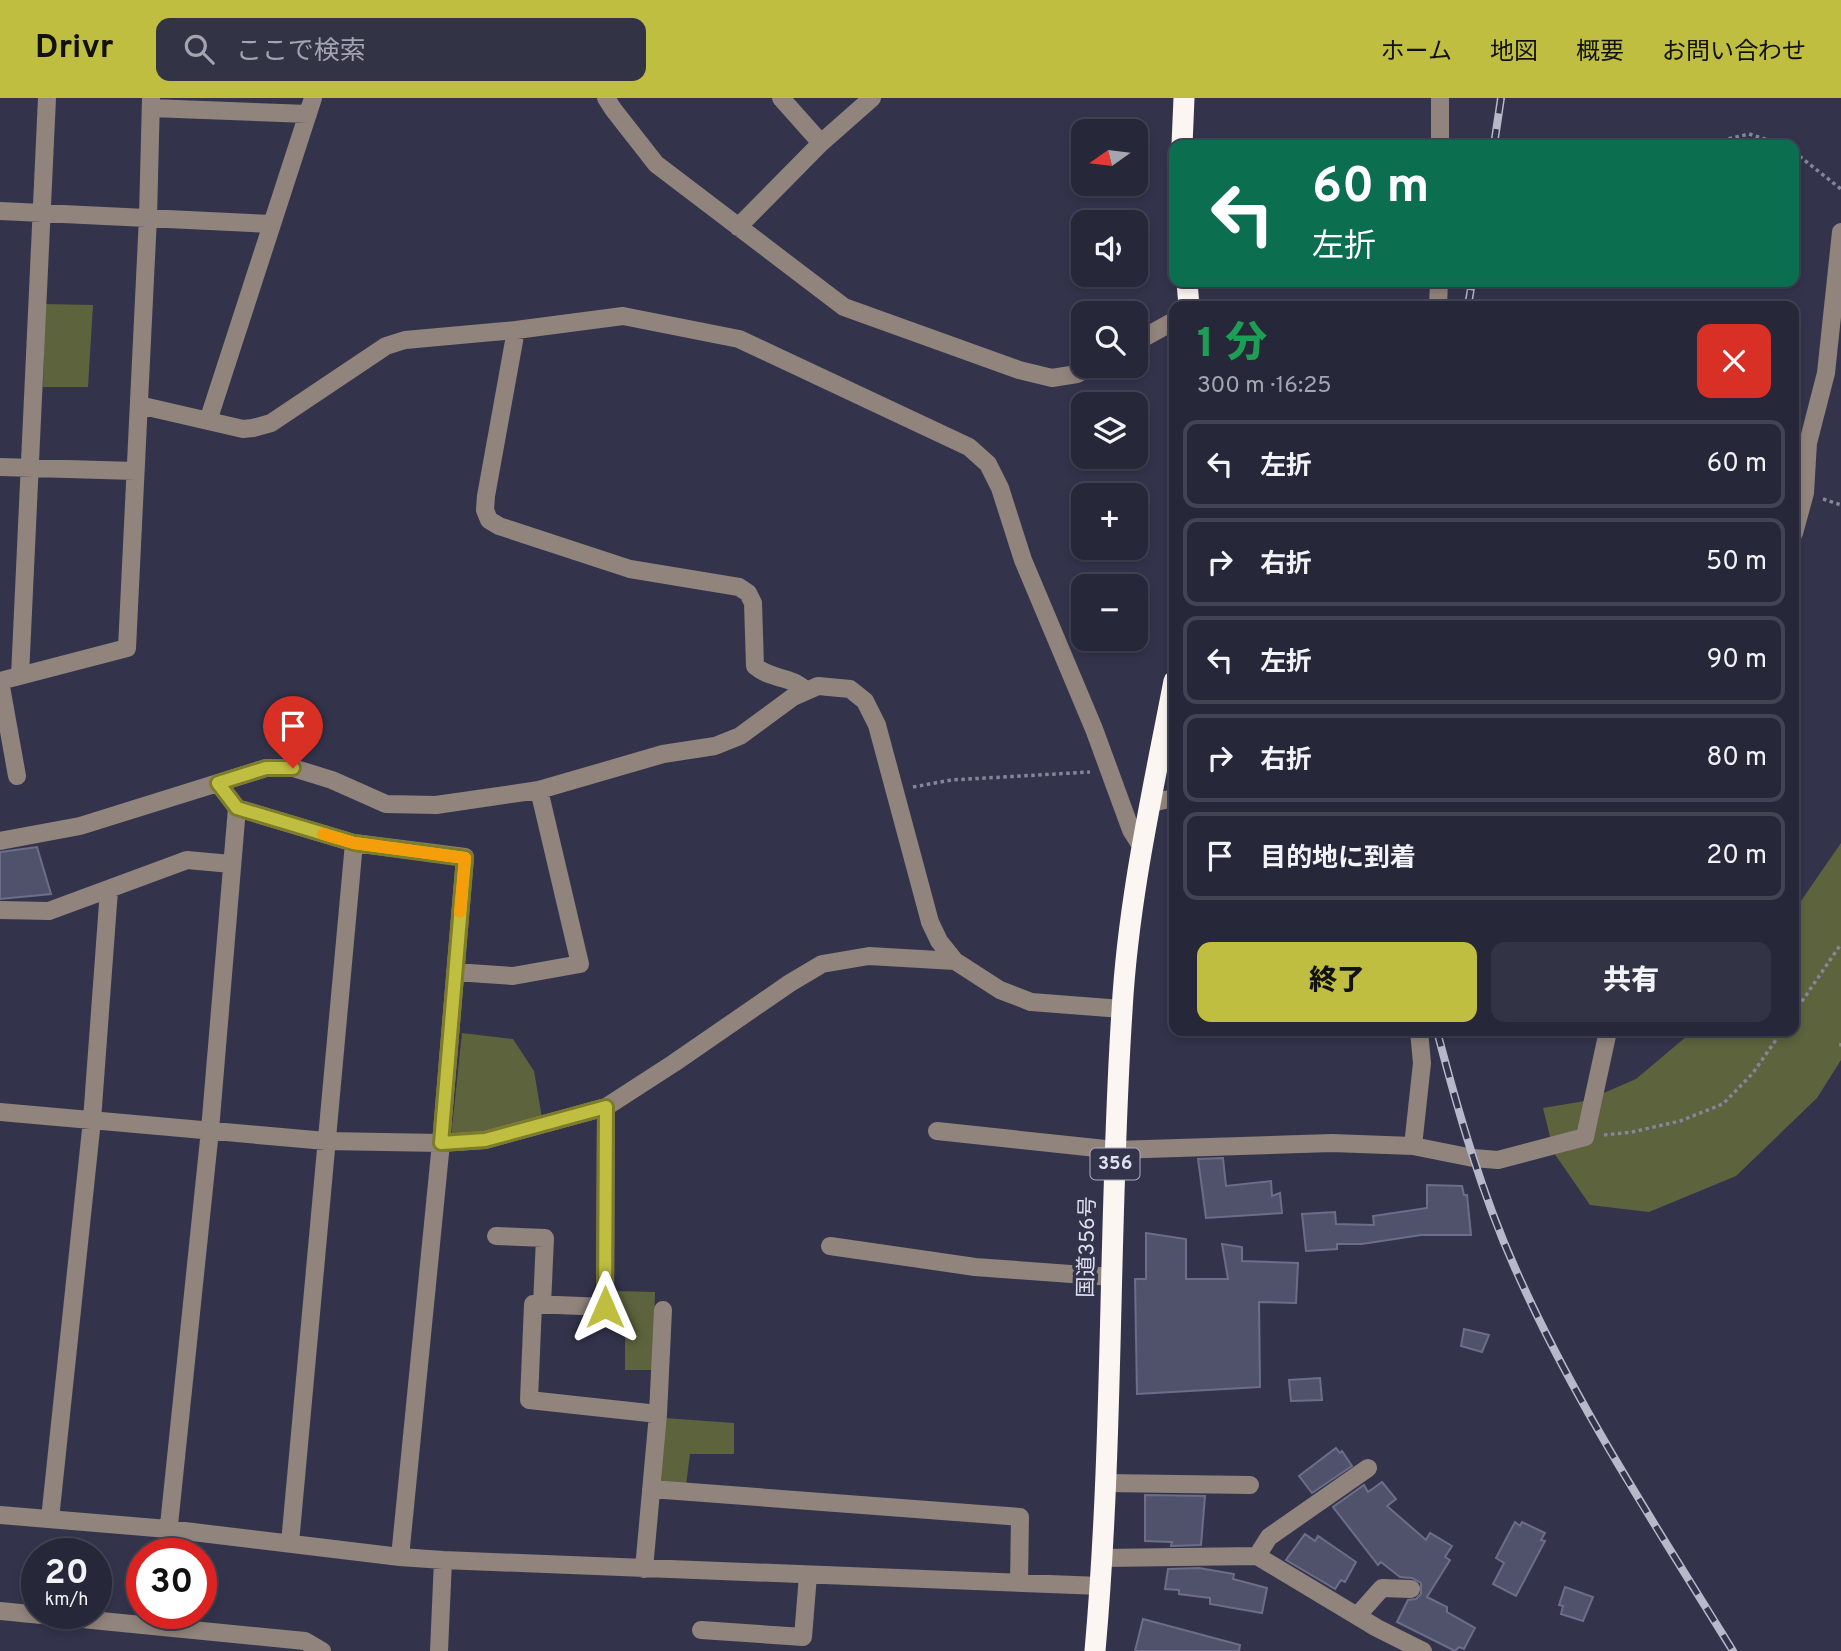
<!DOCTYPE html>
<html lang="ja">
<meta charset="utf-8">
<style>
:root{--surface:#262739;--page:#323344;--text:#f1f3f6;--muted:#a4a5ae;--line:#424453;--accent:#bfbe41}
body{margin:0;font-family:Overpass,"Noto Sans JP",sans-serif;background:var(--page);color:var(--text);height:100vh;display:flex;flex-direction:column;font-size:26px;white-space:nowrap}
*{box-sizing:border-box;margin:0}
p{font-size:23px;color:var(--muted)}
.icon{flex:none;width:38px;height:38px;fill:none;stroke:currentColor;stroke-width:2;stroke-linecap:round;stroke-linejoin:round}
.map{position:relative;flex:1;overflow:hidden}
.panel{position:absolute;left:1169px;top:203px;width:630px;height:735px;display:flex;flex-direction:column;background:var(--surface);border-radius:14px;box-shadow:0 4px 10px #0003,0 0 0 2px var(--line)}
.panel>*{flex:none}
.guide{position:absolute;left:1169px;top:42px;width:630px;height:147px;border-radius:14px;box-shadow:0 4px 10px #0003,0 0 0 2px var(--line);background:#0b6e4f;color:#fff;overflow:hidden}
.needle{width:46px;rotate:256deg}
.fabs{position:absolute;left:1071px;top:21px;display:grid;gap:14px}
.fabs a{display:grid;place-items:center;width:77px;height:77px;border-radius:14px;background:var(--surface);box-shadow:0 4px 10px #0003,0 0 0 2px var(--line);font-size:35px}
.speed{position:absolute;left:21px;top:1440px;display:flex;gap:14px;font-size:35px;font-weight:700;text-align:center}
.speed>*{display:grid;place-content:center;width:91px;height:91px;border-radius:50%;background:var(--surface);box-shadow:0 4px 10px #0003,0 0 0 2px var(--line);line-height:1}
.speed small{font-size:18px;font-weight:400}
.speed .limit{border:10px solid #d22;background:#fff;color:#111}
.pin{position:absolute;display:grid;place-items:center;width:60px;height:60px;color:#fff;margin:-72px -30px;border-radius:50% 50% 50% 0;rotate:-45deg;box-shadow:0 0 7px #0007}
.pin .icon{rotate:45deg}
.me{position:absolute;width:77px;margin:-38px;rotate:0deg;stroke-linejoin:round;filter:drop-shadow(0 0 5px #0008)}
.turn{display:flex;align-items:center;gap:24px;height:147px;padding:0 28px;font-size:32px}
.turn .icon{width:91px;height:91px;stroke-width:2.5}
.turn b{display:block;font-size:49px;line-height:60px}
.round{display:grid;place-items:center;flex:none;width:74px;height:74px;border-radius:14px;background:var(--page)}
.headline{display:flex;align-items:center;justify-content:space-between;height:119px;padding:0 28px}
h1{font-size:42px;font-weight:800;line-height:52px;color:#1e9e55}
.button{display:flex;gap:14px;margin-top:auto;padding:14px 28px}
.button a{flex:1;height:80px;border-radius:14px;background:var(--accent);color:#111;font-size:28px;font-weight:800;line-height:80px;text-align:center}
.button a+a{background:var(--page);color:var(--text)}
ul{padding:0;list-style:none}
li{display:flex;align-items:center;gap:21px;height:88px;margin:0 14px 10px;padding:0 14px;border:4px solid var(--line);border-radius:14px}
li div{flex:1}
li b{display:block;font-size:26px}
li em{font-style:normal}
header{display:flex;align-items:center;gap:42px;box-sizing:border-box;height:98px;padding:0 35px;background:var(--accent);color:#111}
header strong{font-size:33px}
nav{display:flex;gap:38px;margin-inline-start:auto;font-size:24px}
.search{width:490px;height:63px;background:var(--page);display:flex;align-items:center;gap:18px;box-sizing:border-box;padding:0 24px;border-radius:14px;color:var(--muted);font-size:26px}
.map>svg:first-child{display:block}
.green{fill:#5d633d}
.building{fill:#50526c;stroke:#6c6d88;stroke-width:2}
.lines{fill:none;stroke-linecap:round;stroke-linejoin:round}
.path{stroke:#85869a;stroke-width:3.5;stroke-dasharray:3.5 3.5;stroke-linecap:butt}
.minor{stroke:#91847c;stroke-width:18}
.highway{stroke:#fcf6f2;stroke-width:21}
.rail-casing{stroke:#b7b8ca;stroke-width:8}
.rail{stroke:#33344c;stroke-width:5;stroke-dasharray:16;stroke-linecap:butt}
.route-casing{stroke:#7c7c2a;stroke-width:18}
.route{stroke:#bfbe41;stroke-width:12}
.slow{stroke:#f59e0b;stroke-width:12}
.labels{text-anchor:middle;dominant-baseline:central;stroke-width:7;stroke-linejoin:round;paint-order:stroke}
.shield{fill:#33344c;stroke:#abacbe;stroke-width:2}
.shield-label{font-size:19px;font-weight:bold;fill:#dedfef}
.street-label{font-size:21px;fill:#dedfef;stroke:#33344c}
</style>
<header>
<strong>Drivr</strong>
<div class="search"><svg class="icon" aria-label="search" viewBox="0 0 24 24"><circle cx="10" cy="10" r="6"/><path d="M15 15l6 6"/></svg>ここで検索</div>
<nav><a>ホーム</a><a>地図</a><a>概要</a><a>お問い合わせ</a></nav>
</header>
<div class="map">
<svg width="1841" height="1553" viewBox="0 0 1841 1553">
<rect width="100%" height="100%" fill="#33344c"/>
<path class="green" d="M 45,206 L 93,207 L 88,289 L 43,289 Z
M 1841,745 L 1841,962 L 1817,1000 L 1736,1078 L 1649,1114 L 1590,1107 L 1554,1055 L 1543,1010 L 1585,1003 L 1636,981 L 1693,933 L 1794,933 L 1794,813 Z
M 462,935 L 513,941 L 534,973 L 542,1020 L 517,1028 L 451,1039 Z
M 614,1193 L 655,1194 L 653,1272 L 625,1272 L 625,1222 L 611,1219 Z
M 665,1320 L 734,1325 L 734,1356 L 690,1356 L 686,1387 L 658,1386 Z"/>
<path class="building" d="M 37,749 L 51,796 L 0,801 L 0,754 Z
M 1223,1060 L 1226,1088 L 1271,1083 L 1272,1098 L 1280,1095 L 1282,1115 L 1206,1120 L 1198,1061 Z
M 1427,1087 L 1462,1088 L 1464,1097 L 1467,1097 L 1471,1137 L 1421,1137 L 1362,1146 L 1337,1146 L 1337,1151 L 1306,1153 L 1302,1116 L 1335,1114 L 1336,1126 L 1374,1127 L 1373,1118 L 1427,1110 Z
M 1146,1135 L 1186,1141 L 1186,1181 L 1228,1181 L 1222,1146 L 1242,1149 L 1242,1163 L 1298,1165 L 1296,1205 L 1259,1204 L 1260,1289 L 1137,1296 L 1135,1181 L 1146,1181 Z
M 1464,1231 L 1489,1237 L 1482,1254 L 1461,1248 Z
M 1320,1280 L 1322,1302 L 1291,1303 L 1289,1282 Z
M 1336,1350 L 1340,1355 L 1342,1353 L 1352,1368 L 1312,1395 L 1299,1378 Z
M 1382,1384 L 1396,1401 L 1387,1408 L 1426,1442 L 1430,1435 L 1452,1448 L 1445,1459 L 1450,1462 L 1427,1499 L 1447,1509 L 1447,1514 L 1475,1530 L 1464,1551 L 1459,1549 L 1455,1553 L 1397,1524 L 1408,1502 L 1416,1501 L 1421,1496 L 1421,1485 L 1412,1480 L 1400,1479 L 1381,1464 L 1378,1467 L 1333,1409 L 1364,1387 L 1368,1394 Z
M 1145,1397 L 1205,1398 L 1201,1447 L 1171,1448 L 1172,1444 L 1145,1443 Z
M 1515,1424 L 1520,1428 L 1522,1424 L 1545,1435 L 1541,1442 L 1545,1443 L 1516,1498 L 1493,1486 L 1504,1465 L 1496,1460 Z
M 1305,1436 L 1315,1443 L 1318,1438 L 1356,1464 L 1345,1484 L 1341,1482 L 1335,1491 L 1286,1462 Z
M 1199,1470 L 1234,1476 L 1233,1481 L 1267,1490 L 1262,1515 L 1210,1506 L 1210,1500 L 1179,1496 L 1179,1492 L 1165,1491 L 1168,1471 Z
M 1565,1489 L 1593,1499 L 1583,1523 L 1561,1516 L 1563,1508 L 1559,1507 Z
M 1143,1521 L 1240,1547 L 1239,1553 L 1135,1553 Z"/>
<g class="lines">
<path class="path" d="M 1715,44 L 1749,36 L 1785,47
M 1794,54 L 1841,91
M 1823,401 L 1841,407
M 913,689 L 951,682 L 1090,674
M 1794,915 L 1841,846
M 1841,945 L 1841,949
M 1604,1037 L 1632,1034 L 1680,1023 L 1723,1006 L 1753,975 L 1782,933"/>
<path class="minor" d="M 606,0 L 613,11 L 656,66 L 844,209 L 1019,272 L 1052,280 L 1077,276 L 1092,268
M 781,0 L 821,45
M 151,10 L 308,16
M 1440,47 L 1440,0
M 0,113 L 272,126
M 738,129 L 821,45 L 872,0
M 1438,208 L 1439,184
M 516,232 L 486,398 L 485,412 L 489,422 L 499,428 L 630,471 L 739,489 L 748,495 L 753,505 L 755,568 C 773,583 791,577 806,593
M 1136,244 L 1174,223
M 139,307 L 243,331 L 253,330 L 271,325 L 386,248 L 405,242 L 516,232 L 623,218 L 739,241 L 969,349 L 988,366 L 1000,390 L 1023,462 L 1094,631 L 1131,732 L 1142,749
M 208,323 L 313,0
M 0,369 L 135,373
M 1794,435 L 1805,395 L 1808,345 L 1826,275 L 1841,134
M 20,578 L 47,0
M 0,583 L 127,550 L 148,119 L 151,0
M 0,583 L 17,678
M 1151,705 L 1174,700
M 237,710 L 354,745 L 465,759 L 441,1045 L 400,1459
M 0,743 L 80,728 L 266,670 L 293,670 L 332,682 L 386,706 L 436,707 L 539,692 L 663,656 L 715,648 L 740,638 L 793,599 L 818,588 L 850,591 L 865,603 L 877,627 L 930,824 L 939,843 L 955,863 L 1000,892 L 1031,904 L 1122,911
M 0,812 L 49,813 L 187,762 L 231,766
M 455,874 L 513,878 L 580,866 L 539,692
M 0,1014 L 326,1043 L 441,1045 L 485,1042 L 606,1009
M 937,1033 L 1115,1052 L 1332,1045 L 1413,1048 L 1473,1060 L 1498,1062 L 1585,1039 L 1608,933
M 1413,1048 L 1422,965 L 1419,933
M 496,1138 L 545,1140 L 542,1207
M 830,1148 L 975,1169 L 1112,1179
M 658,1316 L 529,1302 L 533,1206 L 605,1209 L 606,1009 L 674,965 L 790,885 L 822,866 L 869,858 L 955,863
M 1105,1385 L 1250,1387
M 651,1391 L 1020,1419 L 1019,1485
M 0,1417 L 168,1431 L 400,1459 L 443,1462 L 1101,1488
M 50,1421 L 92,1022 L 109,792
M 290,1445 L 354,745
M 166,1456 L 210,1032 L 237,710 L 218,685
M 1257,1458 L 1269,1439 L 1368,1370
M 1102,1460 L 1257,1458 L 1377,1530 L 1423,1553
M 644,1471 L 658,1316 L 663,1212
M 0,1513 L 305,1543 L 322,1553
M 1357,1518 L 1382,1490 L 1411,1491
M 701,1532 L 803,1539 L 808,1477
M 439,1553 L 443,1462"/>
<path class="highway" d="M 1182,47 L 1184,0
M 1187,184 L 1189,208
M 1095,1553 C 1114,1340 1108,1126 1122,913 C 1128,802 1153,692 1174,583"/>
<defs>
<path id="rail" d="M 1494,47 L 1501,0
M 1468,208 L 1472,184
M 1437,933 C 1458,1013 1481,1094 1515,1170 C 1574,1304 1656,1428 1733,1553"/>
</defs>
<use href="#rail" class="rail-casing"/>
<use href="#rail" class="rail"/>
</g>
<g class="lines">
<defs>
<path id="route" d="M 293,670 L 266,670 L 218,685 L 237,710 L 354,745 L 465,760 L 441,1045 L 485,1042 L 606,1009 L 605,1209"/>
</defs>
<use href="#route" class="route-casing"/>
<use href="#route" class="route"/>
<path class="slow" d="M 323,736 L 354,745 L 465,760 L 460,814"/>
</g>
<g class="labels">
<rect class="shield" x="1090.5" y="1050.5" width="49" height="31" rx="5"/>
<g class="shield-label">
<text x="1115" y="1066">356</text>
</g>
<g class="street-label">
<text transform="translate(1088 1149) rotate(-89)">国道356号</text>
</g>
</g>
</svg>
<div class="fabs">
<a><svg class="needle" viewBox="-14 -14 28 28"><path d="M0-13l5 13h-10z" fill="#e53935"/><path d="M0 13l5-13h-10z" fill="#a4a5ae"/></svg></a>
<a><svg class="icon" aria-label="sound" viewBox="0 0 24 24"><path d="M4 9h4l5-4v14l-5-4H4zM17 9q2 3 0 6"/></svg></a>
<a><svg class="icon" aria-label="search" viewBox="0 0 24 24"><circle cx="10" cy="10" r="6"/><path d="M15 15l6 6"/></svg></a>
<a><svg class="icon" aria-label="layers" viewBox="0 0 24 24"><path d="M12 4l9 5-9 5-9-5zM3 14l9 5 9-5"/></svg></a>
<a>+</a>
<a>−</a>
</div>
<div class="speed"><div>20<small>km/h</small></div><div class="limit">30</div></div>
<div class="pin" style="left:293px;top:670px;background:#d93025"><svg class="icon" aria-label="arrive" viewBox="0 0 24 24"><path d="M6 21V4h12l-3 4 3 4H6"/></svg></div>
<svg class="me" style="left:605px;top:1209px" viewBox="-20 -20 40 40"><path d="M0-17L14 15 0 8-14 15z" fill="#bfbe41" stroke="#fff" stroke-width="4"/></svg>
<div class="guide">
<div class="turn"><svg class="icon" aria-label="left" viewBox="0 0 24 24"><path d="M17 20v-9H6M10 6l-5 5 5 5"/></svg><div><b>60 m</b>左折</div></div>
</div>
<section class="panel">
<div class="headline"><div><h1>1 分</h1><p>300 m · 16:25</p></div><a class="round" style="background:#d93025;color:#fff"><svg class="icon" aria-label="close" viewBox="0 0 24 24"><path d="M6 6l12 12M18 6L6 18"/></svg></a></div>
<ul>
<li><svg class="icon" aria-label="left" viewBox="0 0 24 24"><path d="M17 20v-9H6M10 6l-5 5 5 5"/></svg><div><b>左折</b></div><em>60 m</em></li>
<li><svg class="icon" aria-label="right" viewBox="0 0 24 24"><path d="M7 20v-9h11M14 6l5 5-5 5"/></svg><div><b>右折</b></div><em>50 m</em></li>
<li><svg class="icon" aria-label="left" viewBox="0 0 24 24"><path d="M17 20v-9H6M10 6l-5 5 5 5"/></svg><div><b>左折</b></div><em>90 m</em></li>
<li><svg class="icon" aria-label="right" viewBox="0 0 24 24"><path d="M7 20v-9h11M14 6l5 5-5 5"/></svg><div><b>右折</b></div><em>80 m</em></li>
<li><svg class="icon" aria-label="arrive" viewBox="0 0 24 24"><path d="M6 21V4h12l-3 4 3 4H6"/></svg><div><b>目的地に到着</b></div><em>20 m</em></li>
</ul>
<div class="button"><a>終了</a><a>共有</a></div>
</section>
</div>
